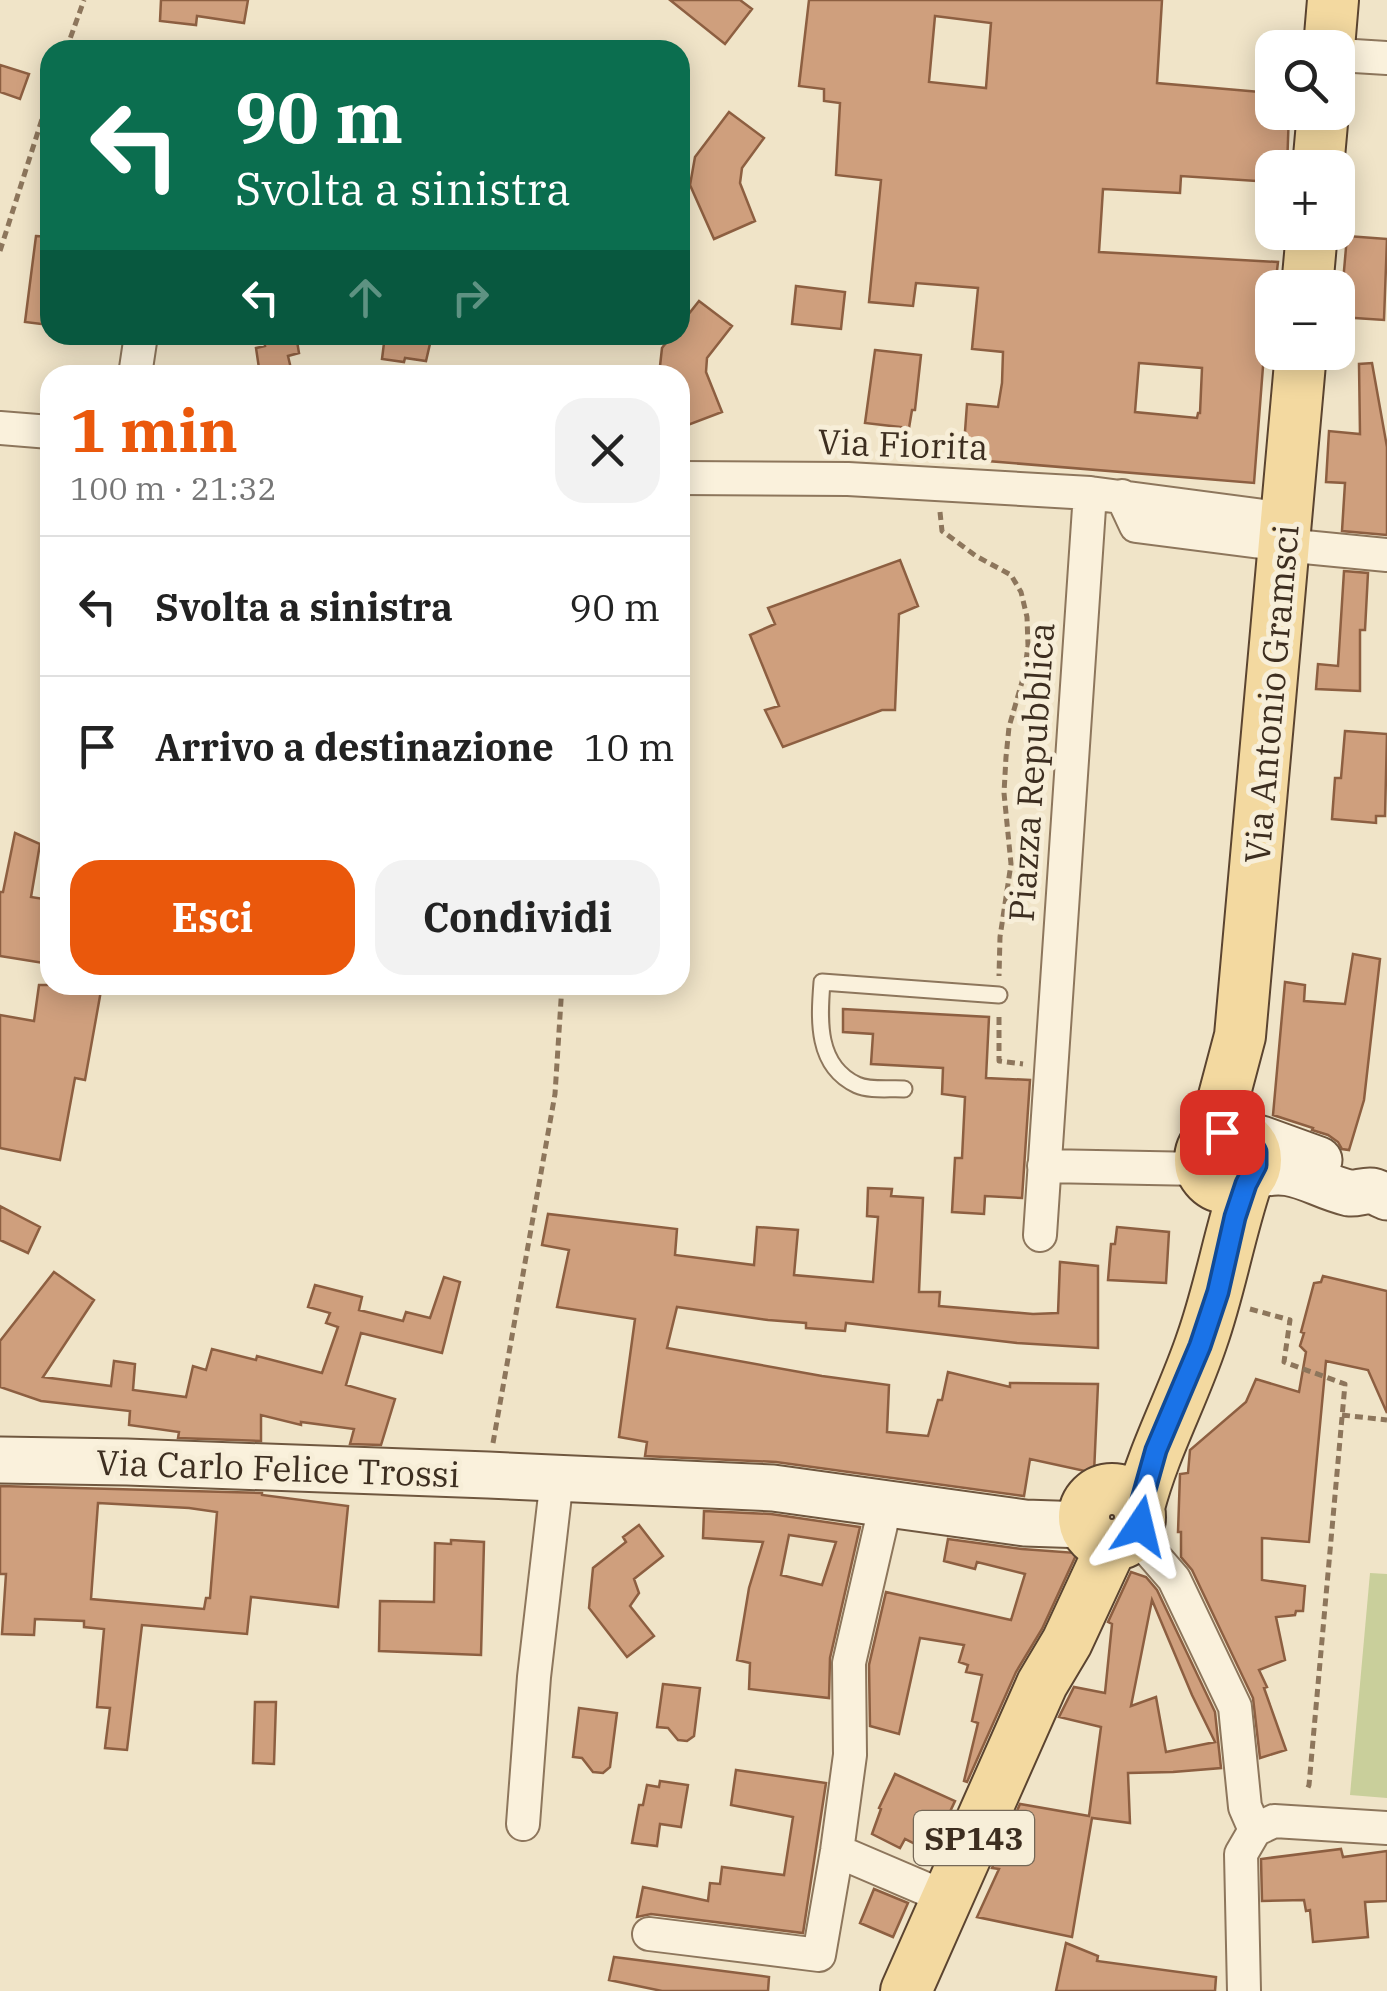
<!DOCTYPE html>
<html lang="it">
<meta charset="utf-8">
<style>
:root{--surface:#fff;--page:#f2f2f2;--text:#222;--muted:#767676;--line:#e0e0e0;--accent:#ea580c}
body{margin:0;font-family:"IBM Plex Serif",serif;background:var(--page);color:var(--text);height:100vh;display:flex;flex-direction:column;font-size:38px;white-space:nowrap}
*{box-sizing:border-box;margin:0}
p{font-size:32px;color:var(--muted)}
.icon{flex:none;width:55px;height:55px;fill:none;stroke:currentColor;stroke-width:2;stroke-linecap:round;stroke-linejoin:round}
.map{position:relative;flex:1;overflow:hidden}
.panel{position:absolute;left:40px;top:365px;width:650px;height:630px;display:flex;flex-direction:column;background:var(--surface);border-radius:30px;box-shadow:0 5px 25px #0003}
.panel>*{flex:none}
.top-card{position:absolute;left:40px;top:40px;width:650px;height:305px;border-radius:30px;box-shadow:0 5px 25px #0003;background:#0b6e4f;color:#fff;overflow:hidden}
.buttons{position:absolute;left:1255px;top:30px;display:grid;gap:20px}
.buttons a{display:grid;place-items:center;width:100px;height:100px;border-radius:20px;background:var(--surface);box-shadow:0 5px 25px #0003;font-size:50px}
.pin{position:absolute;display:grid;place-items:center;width:85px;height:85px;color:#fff;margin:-42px;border-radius:20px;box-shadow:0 5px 15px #0006}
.me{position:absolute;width:110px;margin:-55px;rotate:10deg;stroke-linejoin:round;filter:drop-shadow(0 0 8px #0008)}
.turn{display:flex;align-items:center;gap:35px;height:210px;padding:0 30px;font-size:45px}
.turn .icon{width:130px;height:130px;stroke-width:2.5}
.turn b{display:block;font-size:70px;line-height:85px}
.lanes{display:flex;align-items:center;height:95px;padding:0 30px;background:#0003;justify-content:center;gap:50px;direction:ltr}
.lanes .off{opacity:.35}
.round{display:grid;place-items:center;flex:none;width:105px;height:105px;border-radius:30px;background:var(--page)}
.headline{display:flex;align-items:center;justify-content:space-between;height:170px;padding:0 30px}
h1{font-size:60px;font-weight:800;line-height:75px;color:var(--accent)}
.primary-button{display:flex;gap:20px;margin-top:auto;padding:20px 30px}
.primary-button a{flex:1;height:115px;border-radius:30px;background:var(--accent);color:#fff;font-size:40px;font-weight:800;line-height:115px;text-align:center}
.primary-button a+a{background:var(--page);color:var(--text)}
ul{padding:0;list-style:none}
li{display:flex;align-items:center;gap:30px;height:140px;padding:0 30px;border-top:2px solid var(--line)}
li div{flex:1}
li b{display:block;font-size:38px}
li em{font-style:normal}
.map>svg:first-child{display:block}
.green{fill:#c9cf9b}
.building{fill:#cf9f7d;stroke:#8d5f41;stroke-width:2.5;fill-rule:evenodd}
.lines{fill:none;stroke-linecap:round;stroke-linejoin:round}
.lane-casing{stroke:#8d765c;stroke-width:19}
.street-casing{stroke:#8d765c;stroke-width:36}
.secondary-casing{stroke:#6f573f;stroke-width:49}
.primary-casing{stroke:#5b4430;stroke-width:54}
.path{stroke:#8d765c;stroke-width:5;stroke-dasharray:8 5;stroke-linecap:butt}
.lane{stroke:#faf1dc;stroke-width:15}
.street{stroke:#faf1dc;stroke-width:32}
.secondary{stroke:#faf1dc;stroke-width:45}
.primary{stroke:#f3d9a0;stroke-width:50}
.route-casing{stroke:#114b97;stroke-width:25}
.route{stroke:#1a73e8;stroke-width:18}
.labels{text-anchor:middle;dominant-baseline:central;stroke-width:10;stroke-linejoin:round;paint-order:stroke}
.shield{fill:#f7eed8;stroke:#756857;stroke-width:2.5}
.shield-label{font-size:32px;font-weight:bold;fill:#3d2e20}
.street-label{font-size:35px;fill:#3d2e20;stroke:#f7eed8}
</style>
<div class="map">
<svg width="1387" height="1991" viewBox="0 0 1387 1991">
<rect width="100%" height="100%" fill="#f0e4c8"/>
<path class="green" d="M 1370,1573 L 1387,1574 L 1387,1798 L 1350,1795 Z"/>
<path class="building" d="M 161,0 L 248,0 L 244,23 L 197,16 L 196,25 L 160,21 Z
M 670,0 L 740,0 L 752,9 L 725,44 Z
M 809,0 L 1162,0 L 1157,83 L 1272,93 L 1272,112 L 1289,112 L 1287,168 L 1272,168 L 1272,182 L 1181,176 L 1180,193 L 1103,189 L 1099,252 L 1278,262 L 1275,288 L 1269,289 L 1254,483 L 963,459 L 967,404 L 998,407 L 1002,383 L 1003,352 L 972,349 L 978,288 L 916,283 L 913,306 L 869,302 L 881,180 L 836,175 L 840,103 L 824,101 L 824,89 L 799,86 ZM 935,16 L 991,23 L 986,88 L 929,82 ZM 1139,363 L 1202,368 L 1200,413 L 1198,413 L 1197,418 L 1135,412 Z
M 0,65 L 29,74 L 20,99 L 0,92 Z
M 729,112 L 764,138 L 742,168 L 740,183 L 755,221 L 714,239 L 690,185 L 695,157 Z
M 36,236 L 50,237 L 50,325 L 25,322 Z
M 1347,236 L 1387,239 L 1384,320 L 1340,317 Z
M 796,286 L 845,292 L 841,329 L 792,324 Z
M 699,301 L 732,326 L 707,358 L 706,372 L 722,412 L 680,428 L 680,375 L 659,375 L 662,348 L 672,335 L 680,335 L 680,325 Z
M 263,335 L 296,335 L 299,353 L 288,356 L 292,373 L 260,375 L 256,348 L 265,346 Z
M 385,335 L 432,335 L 426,361 L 405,358 L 404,362 L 382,359 Z
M 875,350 L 921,355 L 915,410 L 912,410 L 909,428 L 865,423 Z
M 1372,363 L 1387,447 L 1387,535 L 1342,531 L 1345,483 L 1326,482 L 1329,431 L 1360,434 L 1359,364 Z
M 900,560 L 918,606 L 899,614 L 895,710 L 882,710 L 783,747 L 765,710 L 779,706 L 750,635 L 775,624 L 768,608 Z
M 1344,571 L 1368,573 L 1365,630 L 1360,630 L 1360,691 L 1316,689 L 1318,664 L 1338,666 Z
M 1345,731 L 1387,734 L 1385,816 L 1376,816 L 1376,823 L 1332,819 L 1335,778 L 1341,778 Z
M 15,833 L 40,844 L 31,897 L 50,900 L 50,964 L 0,956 L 0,892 L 3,892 Z
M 1353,954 L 1380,959 L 1364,1100 L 1349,1150 L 1342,1149 L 1338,1142 L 1328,1135 L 1312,1130 L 1313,1128 L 1273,1115 L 1285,982 L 1305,985 L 1304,1001 L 1345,1004 Z
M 39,985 L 102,985 L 85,1080 L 75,1078 L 60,1160 L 0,1148 L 0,1015 L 34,1021 Z
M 843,1009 L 989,1017 L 986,1078 L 1030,1080 L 1022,1198 L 985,1196 L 984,1214 L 952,1212 L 955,1158 L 962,1158 L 965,1097 L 942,1094 L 943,1068 L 871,1064 L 873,1034 L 843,1032 Z
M 868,1188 L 892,1189 L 891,1196 L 923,1198 L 919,1292 L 940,1292 L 939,1306 L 1033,1314 L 1058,1313 L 1060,1262 L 1098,1266 L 1098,1348 L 1017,1343 L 846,1323 L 845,1331 L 806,1328 L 806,1323 L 768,1320 L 677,1307 L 667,1348 L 822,1376 L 889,1385 L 887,1432 L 928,1436 L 938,1400 L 942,1400 L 948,1372 L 1010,1387 L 1010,1383 L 1098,1384 L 1094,1473 L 1030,1459 L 1024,1496 L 776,1462 L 645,1456 L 647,1442 L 619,1437 L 635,1319 L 557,1307 L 569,1250 L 542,1245 L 548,1214 L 677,1229 L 675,1255 L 754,1265 L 757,1227 L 798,1230 L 794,1275 L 873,1282 L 878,1217 L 867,1216 Z
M 0,1206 L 40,1227 L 28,1253 L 0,1240 Z
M 1117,1227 L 1169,1232 L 1166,1283 L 1108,1280 L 1111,1244 L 1115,1244 Z
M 54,1272 L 94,1300 L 43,1377 L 111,1386 L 114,1361 L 135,1364 L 133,1390 L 186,1397 L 193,1366 L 206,1370 L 212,1349 L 256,1360 L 257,1356 L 322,1373 L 338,1327 L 326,1323 L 330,1313 L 308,1307 L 315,1285 L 362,1297 L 359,1310 L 403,1321 L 406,1312 L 430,1318 L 444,1277 L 460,1282 L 442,1353 L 361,1333 L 346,1385 L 395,1399 L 381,1445 L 350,1444 L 354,1429 L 301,1422 L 301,1425 L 261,1415 L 261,1441 L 178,1438 L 179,1432 L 129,1425 L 130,1411 L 41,1401 L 0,1387 L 0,1341 Z
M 1323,1276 L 1387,1291 L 1387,1413 L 1368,1370 L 1326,1361 L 1309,1542 L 1262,1538 L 1262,1580 L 1305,1586 L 1303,1611 L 1296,1611 L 1295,1615 L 1276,1617 L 1285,1660 L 1259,1670 L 1267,1687 L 1264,1688 L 1286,1750 L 1260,1758 L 1253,1698 L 1192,1570 L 1181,1557 L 1181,1532 L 1178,1532 L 1180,1474 L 1188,1473 L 1190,1450 L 1246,1402 L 1256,1379 L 1299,1392 L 1306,1352 L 1300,1346 L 1304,1333 L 1301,1332 L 1314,1283 L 1321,1282 Z
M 0,1486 L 262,1493 L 262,1495 L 348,1506 L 338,1607 L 251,1597 L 247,1634 L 142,1625 L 127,1750 L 105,1748 L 110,1708 L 97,1707 L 104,1629 L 84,1627 L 84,1621 L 35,1619 L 34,1635 L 2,1634 L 6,1574 L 0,1574 ZM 98,1503 L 189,1508 L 217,1512 L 210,1598 L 206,1598 L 204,1609 L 91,1599 Z
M 704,1511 L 771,1514 L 860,1527 L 830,1658 L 829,1698 L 749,1689 L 750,1663 L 737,1660 L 749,1588 L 763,1542 L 703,1538 ZM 789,1535 L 836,1542 L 822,1585 L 781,1575 Z
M 639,1525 L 663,1556 L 634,1579 L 639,1593 L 630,1606 L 654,1636 L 627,1657 L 589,1608 L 593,1568 L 626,1542 L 623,1537 Z
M 948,1539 L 1022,1549 L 1077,1553 L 1042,1629 L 1016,1672 L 967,1782 L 964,1781 L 978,1723 L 972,1721 L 982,1675 L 966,1672 L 968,1665 L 959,1662 L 964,1645 L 920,1638 L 899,1734 L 870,1726 L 869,1665 L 886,1592 L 1011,1620 L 1025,1574 L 977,1562 L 975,1569 L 944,1561 Z
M 451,1540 L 484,1542 L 481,1655 L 379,1651 L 380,1601 L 434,1602 L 435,1543 L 451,1544 Z
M 1131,1572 L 1146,1577 L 1157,1590 L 1215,1712 L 1221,1768 L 1173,1772 L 1128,1773 L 1130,1823 L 1092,1818 L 1072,1937 L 977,1917 L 999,1869 L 992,1868 L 1020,1804 L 1089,1816 L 1101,1727 L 1059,1717 L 1074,1687 L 1105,1693 L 1112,1624 L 1108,1622 ZM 1152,1600 L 1192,1695 L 1215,1742 L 1166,1752 L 1156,1697 L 1131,1706 Z
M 663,1684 L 700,1688 L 694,1736 L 687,1741 L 678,1740 L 668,1728 L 657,1727 Z
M 255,1702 L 276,1702 L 274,1764 L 253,1763 Z
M 579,1708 L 617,1713 L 610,1767 L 603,1773 L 593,1772 L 582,1758 L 573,1757 Z
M 736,1770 L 826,1783 L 803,1933 L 651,1914 L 637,1917 L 643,1887 L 708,1901 L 710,1883 L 720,1884 L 722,1867 L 784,1875 L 793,1817 L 731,1805 Z
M 895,1774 L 955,1801 L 931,1852 L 905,1839 L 900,1848 L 872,1834 L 881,1809 L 879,1808 Z
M 660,1781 L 688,1785 L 681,1827 L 660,1824 L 657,1846 L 632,1843 L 639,1805 L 643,1805 L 647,1785 L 659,1787 Z
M 1341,1849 L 1343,1857 L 1387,1851 L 1387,1901 L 1365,1902 L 1368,1937 L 1313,1942 L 1310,1910 L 1306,1911 L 1304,1900 L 1262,1901 L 1261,1859 Z
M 874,1889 L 908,1903 L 893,1937 L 860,1923 Z
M 1066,1943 L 1098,1956 L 1097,1961 L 1216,1977 L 1215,1991 L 1056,1991 Z
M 614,1957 L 769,1977 L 768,1991 L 662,1991 L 609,1980 Z"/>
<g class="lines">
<defs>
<path id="lane" d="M 904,1089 C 890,1088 870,1091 857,1085 C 816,1066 819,1020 822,982 L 999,995"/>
<path id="street" d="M 1338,55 L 1387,58
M 135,375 L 141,335
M 0,428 L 50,432
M 680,478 L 848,479 L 1090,493 L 1286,519
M 1122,496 L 1136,526 L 1284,545 L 1387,555
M 1044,1166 L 1201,1169
M 1040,1235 L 1090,493
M 1135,1534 L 1174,1579 L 1235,1707 L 1245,1807 L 1255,1830
M 523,1824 L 534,1677 L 557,1478
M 1255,1830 L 1274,1821 L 1387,1828
M 837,1851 L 947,1898
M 649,1934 L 819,1955 L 837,1851 L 850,1755 L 849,1663 L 886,1503
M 1244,1991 L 1241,1854 L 1255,1830"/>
<path id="secondary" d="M 1251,1142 L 1261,1139 L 1319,1160
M 1251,1177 C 1293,1162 1311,1184 1349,1193 C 1357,1194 1364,1190 1372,1191 C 1377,1192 1382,1195 1387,1197
M 0,1460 L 127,1462 L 488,1475 L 773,1488 L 1025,1523 L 1085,1525"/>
<path id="primary" d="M 1329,48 L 1333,0
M 1318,168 L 1323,112
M 1307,288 L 1312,232
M1200 1160a28 28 0 1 1 56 0a28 28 0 1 1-56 0Z
M 1208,1139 L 1218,1119 L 1240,1036 L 1301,352
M1084 1517a28 28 0 1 1 56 0a28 28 0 1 1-56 0Z
M 1139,1507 C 1154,1449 1183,1397 1202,1340 C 1220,1289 1229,1235 1246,1184
M 906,1991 L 1042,1684 L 1067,1642 L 1112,1545"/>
</defs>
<use href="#lane" class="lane-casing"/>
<use href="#street" class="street-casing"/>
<use href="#secondary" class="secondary-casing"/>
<use href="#primary" class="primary-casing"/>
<path class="path" d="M 66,50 L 84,0
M 0,251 L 50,94
M 940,512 L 942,531 L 976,556 L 1011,575 L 1021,592 L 1027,617 L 1028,646 L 1024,675 L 1009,727 L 1006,757 L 1004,793 L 1011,864 L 1000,937 L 999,976
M 999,1017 L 999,1061 L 1023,1064
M 1250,1309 L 1290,1320 L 1284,1362 L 1345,1384 L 1309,1785 L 1306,1792
M 1342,1415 L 1387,1420
M 493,1443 L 555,1094 L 562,985"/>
<use href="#lane" class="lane"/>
<use href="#street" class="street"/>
<use href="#secondary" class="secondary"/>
<use href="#primary" class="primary"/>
</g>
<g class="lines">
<defs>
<path id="route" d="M 1140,1526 L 1140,1507 L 1156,1450 L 1200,1346 L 1218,1292 L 1235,1217 L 1246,1184 L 1256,1165 L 1256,1152 L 1248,1138 L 1238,1132 L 1222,1132"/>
</defs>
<use href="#route" class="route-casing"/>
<use href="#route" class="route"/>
</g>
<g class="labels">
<rect class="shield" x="914" y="1811" width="120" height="54" rx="8"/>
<g class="shield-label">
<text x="974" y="1838">SP143</text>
</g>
<g class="street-label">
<text transform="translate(903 444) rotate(2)">Via Fiorita</text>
<text transform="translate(1271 694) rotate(-85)">Via Antonio Gramsci</text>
<text transform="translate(1031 772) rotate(-86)">Piazza Repubblica</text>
<text transform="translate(278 1468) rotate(2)">Via Carlo Felice Trossi</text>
</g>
</g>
</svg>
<div class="buttons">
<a><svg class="icon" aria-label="search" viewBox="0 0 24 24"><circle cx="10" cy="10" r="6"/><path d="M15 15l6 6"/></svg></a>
<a>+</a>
<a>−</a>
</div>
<div class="pin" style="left:1222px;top:1132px;background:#d93025"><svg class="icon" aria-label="arrive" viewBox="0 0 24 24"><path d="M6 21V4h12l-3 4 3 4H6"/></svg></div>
<svg class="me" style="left:1140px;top:1526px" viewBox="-20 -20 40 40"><path d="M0-17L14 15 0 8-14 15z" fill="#1a73e8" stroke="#fff" stroke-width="4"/></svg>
<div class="top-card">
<div class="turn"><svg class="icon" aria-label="left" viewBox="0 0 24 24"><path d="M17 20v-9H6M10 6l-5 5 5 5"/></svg><div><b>90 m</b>Svolta a sinistra</div></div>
<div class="lanes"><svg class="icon" aria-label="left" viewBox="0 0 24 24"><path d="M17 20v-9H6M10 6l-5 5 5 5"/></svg><svg class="icon off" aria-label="ahead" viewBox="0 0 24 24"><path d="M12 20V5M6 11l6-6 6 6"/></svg><svg class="icon off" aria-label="right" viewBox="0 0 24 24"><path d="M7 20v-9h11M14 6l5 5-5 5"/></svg></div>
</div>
<section class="panel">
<div class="headline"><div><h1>1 min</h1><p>100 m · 21:32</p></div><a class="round"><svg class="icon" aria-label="close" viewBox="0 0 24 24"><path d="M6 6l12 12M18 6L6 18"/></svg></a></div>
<ul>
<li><svg class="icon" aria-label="left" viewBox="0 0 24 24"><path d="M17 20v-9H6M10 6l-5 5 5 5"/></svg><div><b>Svolta a sinistra</b></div><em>90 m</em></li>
<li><svg class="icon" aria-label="arrive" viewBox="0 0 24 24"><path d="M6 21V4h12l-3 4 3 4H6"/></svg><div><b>Arrivo a destinazione</b></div><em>10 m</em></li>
</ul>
<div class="primary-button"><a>Esci</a><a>Condividi</a></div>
</section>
</div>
